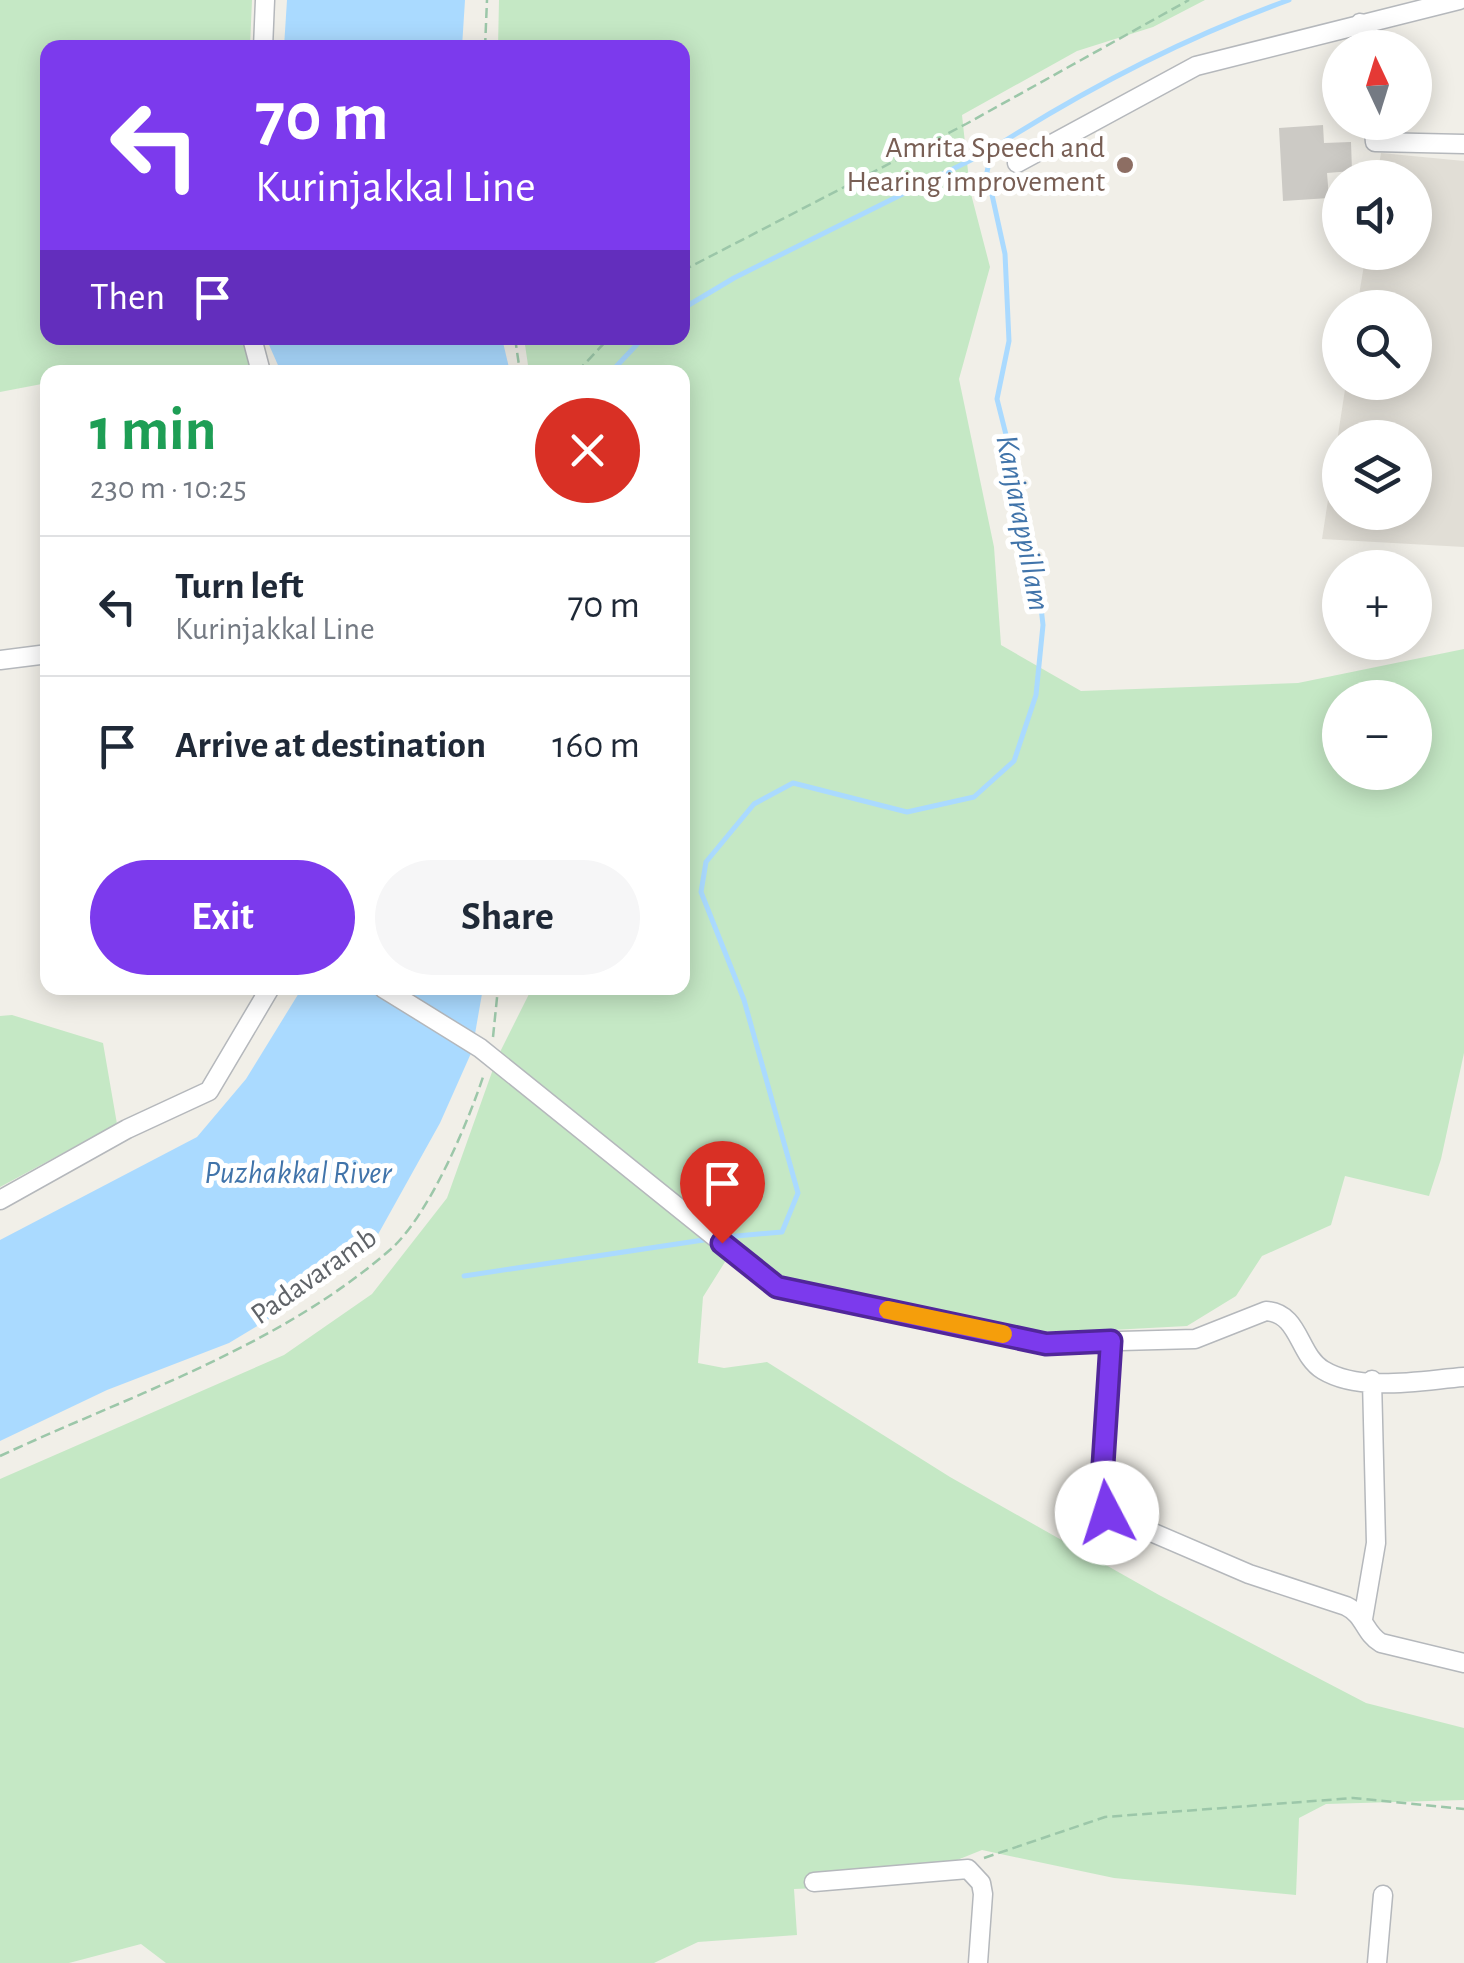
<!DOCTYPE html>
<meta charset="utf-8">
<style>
:root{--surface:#fff;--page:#f6f6f7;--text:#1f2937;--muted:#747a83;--line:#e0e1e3;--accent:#7c3aed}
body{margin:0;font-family:"Alegreya Sans",sans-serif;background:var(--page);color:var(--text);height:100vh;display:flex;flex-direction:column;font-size:38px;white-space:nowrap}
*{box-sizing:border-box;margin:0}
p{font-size:32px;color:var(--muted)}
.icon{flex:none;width:55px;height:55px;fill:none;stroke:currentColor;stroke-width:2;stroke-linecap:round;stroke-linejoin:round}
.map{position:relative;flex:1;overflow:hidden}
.panel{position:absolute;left:40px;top:365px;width:650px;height:630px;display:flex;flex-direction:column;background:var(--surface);border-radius:20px;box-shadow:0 5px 25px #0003}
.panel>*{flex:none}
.top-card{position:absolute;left:40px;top:40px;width:650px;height:305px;border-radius:20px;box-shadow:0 5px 25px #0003;background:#7c3aed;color:#fff;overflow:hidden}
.needle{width:65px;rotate:356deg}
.tools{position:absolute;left:1322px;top:30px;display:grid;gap:20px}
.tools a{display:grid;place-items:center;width:110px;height:110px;border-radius:50%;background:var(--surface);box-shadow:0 5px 25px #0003;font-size:50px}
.pin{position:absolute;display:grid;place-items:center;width:85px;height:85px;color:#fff;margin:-102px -42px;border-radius:50% 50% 50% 0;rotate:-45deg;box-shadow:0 0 10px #0007}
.pin .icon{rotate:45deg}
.me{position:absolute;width:110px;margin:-55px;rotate:355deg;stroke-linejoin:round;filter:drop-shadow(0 0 8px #0008)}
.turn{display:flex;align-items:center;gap:35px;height:210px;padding:0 50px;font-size:45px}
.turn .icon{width:130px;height:130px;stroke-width:2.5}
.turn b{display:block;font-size:70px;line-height:85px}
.then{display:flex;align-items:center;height:95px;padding:0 50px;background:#0003;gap:20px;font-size:38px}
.round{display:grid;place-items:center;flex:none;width:105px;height:105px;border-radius:52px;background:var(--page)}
.headline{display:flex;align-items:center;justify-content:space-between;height:170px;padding:0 50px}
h1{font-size:60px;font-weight:700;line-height:75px;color:#1e9e55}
.action{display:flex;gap:20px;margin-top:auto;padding:20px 50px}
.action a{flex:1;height:115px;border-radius:60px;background:var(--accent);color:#fff;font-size:40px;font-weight:700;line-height:115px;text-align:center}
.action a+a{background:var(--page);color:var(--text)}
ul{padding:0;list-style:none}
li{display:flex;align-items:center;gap:30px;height:140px;padding:0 50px;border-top:2px solid var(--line)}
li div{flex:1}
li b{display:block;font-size:38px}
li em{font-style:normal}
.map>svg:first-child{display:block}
.education{fill:#e1ded6;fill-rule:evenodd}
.green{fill:#c5e8c5;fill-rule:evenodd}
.water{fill:#aadaff}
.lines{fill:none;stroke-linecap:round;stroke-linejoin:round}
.stream{stroke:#aadaff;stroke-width:5}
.building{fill:#cccac5}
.minor-casing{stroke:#b5b8bc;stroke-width:21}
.path{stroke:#9cc7a9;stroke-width:2.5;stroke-dasharray:10 5;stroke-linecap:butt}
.minor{stroke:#fff;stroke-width:18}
.route-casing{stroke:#51269a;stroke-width:25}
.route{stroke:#7c3aed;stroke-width:18}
.slow{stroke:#f59e0b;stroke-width:18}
.education-dot{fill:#8d6e63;stroke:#fff;stroke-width:4}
.labels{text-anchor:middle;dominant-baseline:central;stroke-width:10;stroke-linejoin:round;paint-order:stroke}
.education-label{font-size:30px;fill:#785e54;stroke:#fff;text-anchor:end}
.street-label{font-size:30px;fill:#5f6368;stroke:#fff}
.water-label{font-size:32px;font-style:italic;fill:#4174aa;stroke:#fff}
</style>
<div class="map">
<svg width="1464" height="1963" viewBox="0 0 1464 1963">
<rect width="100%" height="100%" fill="#f1efe8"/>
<path class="education" d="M 1381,153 L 1464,161 L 1464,547 L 1322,539 L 1346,383 L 1415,382 L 1415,308 L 1357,307 L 1366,253 L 1415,252 L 1415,178 L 1377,177 ZM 1340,438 L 1415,438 L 1415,512 L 1340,512 Z"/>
<path class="green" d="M 0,0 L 252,0 L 250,47 L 48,48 L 48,338 L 245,338 L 254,372 L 48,372 L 47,383 L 0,392 Z
M 499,0 L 1205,0 L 1153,27 L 1077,51 L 962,115 L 970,190 L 990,267 L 959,379 L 994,547 L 1001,645 L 1081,691 L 1298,683 L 1464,649 L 1464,1053 L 1441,1159 L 1429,1196 L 1345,1176 L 1331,1225 L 1262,1256 L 1236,1296 L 1187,1326 L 1111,1330 L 1029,1332 L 776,1281 L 735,1246 L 703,1297 L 698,1363 L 724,1368 L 767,1362 L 950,1477 L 1159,1595 L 1366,1703 L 1464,1728 L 1464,1800 L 1326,1804 L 1299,1818 L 1296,1895 L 1114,1878 L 982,1850 L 895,1885 L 794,1889 L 797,1935 L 698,1942 L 654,1963 L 166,1963 L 141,1944 L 69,1963 L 0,1963 L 0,1479 L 284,1355 L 372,1294 L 447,1198 L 497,1058 L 532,988 L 682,988 L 682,372 L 529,372 L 524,338 L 682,338 L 682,48 L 498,47 ZM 1340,698 L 1415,698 L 1415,772 L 1340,772 Z
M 12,1015 L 103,1043 L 117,1124 L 0,1187 L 0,1016 Z"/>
<path class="water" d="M 287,0 L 465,0 L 462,47 L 284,47 Z
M 266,338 L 502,338 L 510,372 L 281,372 Z
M 302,988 L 483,988 L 472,1051 L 440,1123 L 376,1238 L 307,1296 L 229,1343 L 107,1390 L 0,1441 L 0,1240 L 197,1137 L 246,1079 Z"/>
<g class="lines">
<path class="stream" d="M 682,309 L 734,278 L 991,150
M 611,372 L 643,338
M 725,1237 L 782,1232 L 798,1193 L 744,1000 L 701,892 L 706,862 L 754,804 L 793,783 L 907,812 L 974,797 L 1014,761 L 1036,695 L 1043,625 L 1034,546 L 997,399 L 1009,341 L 1005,254 L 987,172 L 992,149 C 1084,90 1186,37 1289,0
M 464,1276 L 710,1239"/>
</g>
<path class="building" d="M 1323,125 L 1324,143 L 1351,142 L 1352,171 L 1327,173 L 1329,198 L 1283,201 L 1279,128 Z"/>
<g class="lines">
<defs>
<path id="minor" d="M 1360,23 L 1363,48
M 263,48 L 265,0
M 1373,122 L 1375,142 L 1464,144
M 1017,163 L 1196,66 L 1459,0
M 252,338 L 261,372
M 0,660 L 48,654
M 383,988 L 480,1048 L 777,1287 L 1046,1343 L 1195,1339 L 1266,1311 C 1300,1313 1298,1355 1323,1370 C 1361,1393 1423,1380 1464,1377
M 0,1200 L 127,1129 L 209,1091 L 270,988
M 1111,1341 L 1102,1480 L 1107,1513 L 1249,1574 L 1346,1606 C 1365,1615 1364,1633 1381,1643 L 1464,1663
M 1363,1619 L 1376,1543 L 1372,1380
M 814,1882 L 968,1869 L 981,1883 L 983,1894 L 978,1963
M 1377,1963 L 1383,1895"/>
</defs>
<use href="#minor" class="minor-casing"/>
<path class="path" d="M 485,48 L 487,0
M 682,271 L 966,124 L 1189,0
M 515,338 L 520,372
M 577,372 L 609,338
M 493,1037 L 498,988
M 0,1456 C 133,1394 279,1347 391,1249 C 429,1215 468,1123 484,1074
M 984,1858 L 1105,1817 L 1353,1798 L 1464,1809"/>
<use href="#minor" class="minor"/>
</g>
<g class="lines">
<defs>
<path id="route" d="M 722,1243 L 777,1287 L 1046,1344 L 1111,1341 L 1102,1480 L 1107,1513"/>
</defs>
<use href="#route" class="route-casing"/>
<use href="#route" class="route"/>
<path class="slow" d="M 888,1310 L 1003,1334"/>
</g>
<circle class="education-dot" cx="1125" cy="165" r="10"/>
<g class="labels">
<g class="education-label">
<text x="1105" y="148">Amrita Speech and<tspan x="1105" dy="34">Hearing improvement</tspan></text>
</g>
<g class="street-label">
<text transform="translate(314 1276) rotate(-35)">Padavaramb</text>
</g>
<g class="water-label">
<text transform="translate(1023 523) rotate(79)">Kanjarappillam</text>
<text x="298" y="1173">Puzhakkal River</text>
</g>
</g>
</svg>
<div class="tools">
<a><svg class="needle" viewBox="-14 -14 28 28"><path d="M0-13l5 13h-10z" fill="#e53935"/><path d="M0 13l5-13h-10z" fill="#747a83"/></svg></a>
<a><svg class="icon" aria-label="sound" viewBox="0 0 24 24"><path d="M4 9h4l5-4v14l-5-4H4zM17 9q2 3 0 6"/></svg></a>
<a><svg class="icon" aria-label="search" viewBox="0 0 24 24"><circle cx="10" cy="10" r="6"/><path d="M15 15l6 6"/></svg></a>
<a><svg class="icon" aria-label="layers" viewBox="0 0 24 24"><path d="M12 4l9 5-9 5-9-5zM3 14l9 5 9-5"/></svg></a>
<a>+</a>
<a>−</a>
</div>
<div class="pin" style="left:722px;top:1243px;background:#d93025"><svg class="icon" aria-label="arrive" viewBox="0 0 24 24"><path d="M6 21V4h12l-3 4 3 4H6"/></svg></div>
<svg class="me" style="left:1107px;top:1513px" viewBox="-20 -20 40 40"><circle r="19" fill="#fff"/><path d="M0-13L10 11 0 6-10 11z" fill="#7c3aed"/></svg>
<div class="top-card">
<div class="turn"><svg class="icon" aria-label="left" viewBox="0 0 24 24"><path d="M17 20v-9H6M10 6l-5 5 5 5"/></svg><div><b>70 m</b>Kurinjakkal Line</div></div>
<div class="then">Then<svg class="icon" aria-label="arrive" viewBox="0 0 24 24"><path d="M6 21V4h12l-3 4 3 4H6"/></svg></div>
</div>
<section class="panel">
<div class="headline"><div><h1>1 min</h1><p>230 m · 10:25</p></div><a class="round" style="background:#d93025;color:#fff"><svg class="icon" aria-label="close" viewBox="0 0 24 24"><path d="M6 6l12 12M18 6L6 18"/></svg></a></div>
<ul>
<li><svg class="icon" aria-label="left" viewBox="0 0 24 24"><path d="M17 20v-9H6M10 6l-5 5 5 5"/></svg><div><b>Turn left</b><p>Kurinjakkal Line</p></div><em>70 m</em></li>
<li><svg class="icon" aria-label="arrive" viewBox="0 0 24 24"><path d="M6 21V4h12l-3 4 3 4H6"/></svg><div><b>Arrive at destination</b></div><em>160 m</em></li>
</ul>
<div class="action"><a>Exit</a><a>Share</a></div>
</section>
</div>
